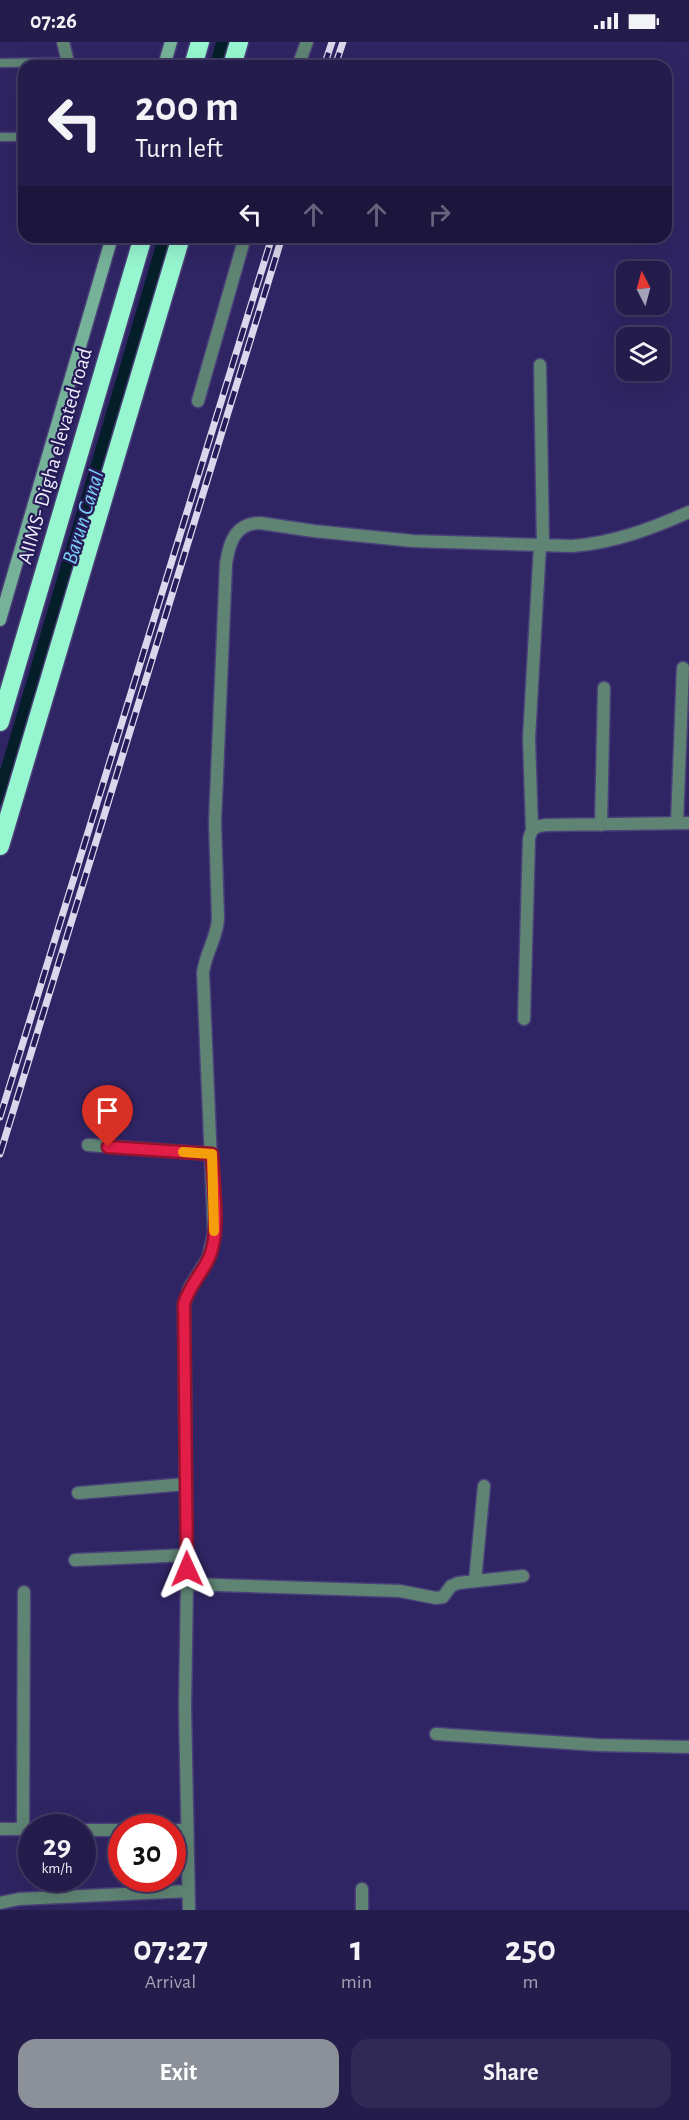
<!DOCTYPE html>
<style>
:root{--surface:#241c4b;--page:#302955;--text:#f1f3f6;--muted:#a3a1b5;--line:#413a63;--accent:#8c9099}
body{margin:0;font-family:"Alegreya Sans",sans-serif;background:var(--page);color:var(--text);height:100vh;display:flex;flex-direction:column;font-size:22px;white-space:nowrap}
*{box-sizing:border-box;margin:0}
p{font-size:20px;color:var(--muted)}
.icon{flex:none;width:33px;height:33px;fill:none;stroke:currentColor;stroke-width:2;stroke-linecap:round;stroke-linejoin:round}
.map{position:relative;height:1868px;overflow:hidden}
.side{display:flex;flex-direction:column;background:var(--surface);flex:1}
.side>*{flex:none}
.hud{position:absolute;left:18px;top:18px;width:654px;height:183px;border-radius:18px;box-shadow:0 6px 24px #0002,0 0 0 2px var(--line);background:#241c4b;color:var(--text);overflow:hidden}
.needle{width:39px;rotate:354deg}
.tools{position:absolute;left:616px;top:219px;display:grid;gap:12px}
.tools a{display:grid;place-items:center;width:54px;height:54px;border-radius:12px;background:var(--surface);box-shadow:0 6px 24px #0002,0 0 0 2px var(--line);font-size:30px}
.speed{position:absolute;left:18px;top:1772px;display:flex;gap:12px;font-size:30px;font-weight:700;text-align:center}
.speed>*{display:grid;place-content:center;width:78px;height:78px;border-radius:50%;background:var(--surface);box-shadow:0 6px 24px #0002,0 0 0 2px var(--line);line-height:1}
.speed small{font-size:15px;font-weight:400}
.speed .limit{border:9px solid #d22;background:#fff;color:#111}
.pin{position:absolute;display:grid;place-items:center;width:51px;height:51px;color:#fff;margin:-62px -26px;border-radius:50% 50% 50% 0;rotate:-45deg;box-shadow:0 0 6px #0007}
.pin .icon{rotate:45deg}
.me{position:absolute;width:66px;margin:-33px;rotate:359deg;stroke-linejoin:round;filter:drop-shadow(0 0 4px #0008)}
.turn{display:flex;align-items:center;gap:21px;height:126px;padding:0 18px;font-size:27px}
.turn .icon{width:78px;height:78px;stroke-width:2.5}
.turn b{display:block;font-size:42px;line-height:51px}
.lanes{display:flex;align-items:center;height:57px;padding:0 18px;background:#0003;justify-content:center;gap:30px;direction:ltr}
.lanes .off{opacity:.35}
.eta{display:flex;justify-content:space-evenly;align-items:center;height:102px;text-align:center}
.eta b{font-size:36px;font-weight:700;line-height:42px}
.button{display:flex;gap:12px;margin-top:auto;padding:12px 18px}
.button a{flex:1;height:69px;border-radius:18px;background:var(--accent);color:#fff;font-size:24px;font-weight:700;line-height:69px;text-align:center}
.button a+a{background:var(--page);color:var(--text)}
.status{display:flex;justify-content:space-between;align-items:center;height:42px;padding:0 30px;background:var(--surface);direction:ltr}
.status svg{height:16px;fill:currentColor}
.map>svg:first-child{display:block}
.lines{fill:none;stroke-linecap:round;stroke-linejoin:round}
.canal{stroke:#041f29;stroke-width:15}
.lane-casing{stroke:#4a4179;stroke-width:11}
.street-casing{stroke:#4a4179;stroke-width:15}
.secondary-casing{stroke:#4a4179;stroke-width:15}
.highway-casing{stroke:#4a4179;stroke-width:21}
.lane{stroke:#5f8474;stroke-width:8}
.street{stroke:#5f8474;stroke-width:12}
.secondary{stroke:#76b299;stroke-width:12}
.highway{stroke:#96f6d0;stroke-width:18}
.rail-casing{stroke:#d8d7eb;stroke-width:7}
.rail{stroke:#261a58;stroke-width:4.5;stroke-dasharray:14;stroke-linecap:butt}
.route-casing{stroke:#92132f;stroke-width:15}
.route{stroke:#e11d48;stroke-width:10}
.slow{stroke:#f59e0b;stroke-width:10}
.labels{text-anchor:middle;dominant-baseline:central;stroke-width:4.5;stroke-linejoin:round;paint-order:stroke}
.street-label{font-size:21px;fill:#ececfb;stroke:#261a58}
.water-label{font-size:22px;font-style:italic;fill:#79d1f4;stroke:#261a58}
</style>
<div class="status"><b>07:26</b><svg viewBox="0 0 49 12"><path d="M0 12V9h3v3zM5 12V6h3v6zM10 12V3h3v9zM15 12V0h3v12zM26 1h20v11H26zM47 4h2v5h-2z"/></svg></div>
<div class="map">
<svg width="689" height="1868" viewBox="0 0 689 1868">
<rect width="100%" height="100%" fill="#302564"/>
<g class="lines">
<path class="canal" d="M 217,24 L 224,0
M 0,755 L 166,195"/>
<defs>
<path id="lane" d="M 0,21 L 68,20
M 0,95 L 24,95"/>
<path id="street" d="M 63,0 L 69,24
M 298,24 L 307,0
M 540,323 L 543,503
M 198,359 L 245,195
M 677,781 L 683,626
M 601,783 L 604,646
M 532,788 L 529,696 L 540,503
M 524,977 L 529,797 C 531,786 536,784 546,783 L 689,781
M 88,1103 L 212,1112
M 78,1451 L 186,1442
M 75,1518 L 187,1513
M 475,1539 L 484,1444
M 187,1542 L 400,1549 L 436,1556 L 443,1555 L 451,1544 L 458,1541 L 523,1534
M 436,1692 L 598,1703 L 689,1705
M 0,1787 L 32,1787
M 23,1787 L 24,1550
M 82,1788 L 122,1788
M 172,1788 L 187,1788
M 0,1861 L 19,1857 L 189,1849
M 189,1868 L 185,1665 L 187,1542 L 184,1262 L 190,1245 L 208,1216 L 214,1191 L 203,931 C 205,912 217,896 218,877 L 215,780 L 226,522 C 229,501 235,481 260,481 L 314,489 L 413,499 L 572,504 C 613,501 651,487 689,470
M 362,1868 L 362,1847"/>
<path id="secondary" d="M 164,24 L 171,0
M 0,578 L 112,195"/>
<path id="highway" d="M 193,24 L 200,0
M 232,24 L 239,0
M 0,680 L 143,195
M 0,804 L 181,195"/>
</defs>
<use href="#lane" class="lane-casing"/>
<use href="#street" class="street-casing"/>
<use href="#secondary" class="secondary-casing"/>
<use href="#highway" class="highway-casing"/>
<use href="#lane" class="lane"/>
<use href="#street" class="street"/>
<use href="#secondary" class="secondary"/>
<use href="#highway" class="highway"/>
<defs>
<path id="rail" d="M 324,24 L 332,0
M 335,24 L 343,0
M 0,1075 L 272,195
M 0,1112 L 282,195"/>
</defs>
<use href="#rail" class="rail-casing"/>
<use href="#rail" class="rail"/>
</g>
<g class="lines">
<defs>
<path id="route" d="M 108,1105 L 212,1112 C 213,1142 221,1189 209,1216 C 201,1233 189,1244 184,1262 L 187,1527"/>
</defs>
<use href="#route" class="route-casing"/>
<use href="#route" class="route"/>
<path class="slow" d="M 183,1110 L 212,1112 L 214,1189"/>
</g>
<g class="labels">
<g class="street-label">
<text transform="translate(55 414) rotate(-74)">AIIMS- Digha elevated road</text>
</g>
<g class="water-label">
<text transform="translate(83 475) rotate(-73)">Barun Canal</text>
</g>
</g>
</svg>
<div class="tools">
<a><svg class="needle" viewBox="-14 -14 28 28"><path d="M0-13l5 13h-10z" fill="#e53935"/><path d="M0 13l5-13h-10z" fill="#a3a1b5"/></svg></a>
<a><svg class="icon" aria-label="layers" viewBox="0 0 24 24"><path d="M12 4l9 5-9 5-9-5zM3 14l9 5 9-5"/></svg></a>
</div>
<div class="speed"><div>29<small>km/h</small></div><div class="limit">30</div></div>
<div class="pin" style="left:108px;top:1105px;background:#d93025"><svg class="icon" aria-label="arrive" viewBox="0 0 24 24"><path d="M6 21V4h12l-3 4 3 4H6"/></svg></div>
<svg class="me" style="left:187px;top:1527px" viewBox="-20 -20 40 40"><path d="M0-17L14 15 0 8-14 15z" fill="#e11d48" stroke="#fff" stroke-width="4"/></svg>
<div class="hud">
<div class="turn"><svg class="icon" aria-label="left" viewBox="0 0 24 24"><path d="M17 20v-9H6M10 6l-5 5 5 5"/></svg><div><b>200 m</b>Turn left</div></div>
<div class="lanes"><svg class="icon" aria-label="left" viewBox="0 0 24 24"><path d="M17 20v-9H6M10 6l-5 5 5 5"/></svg><svg class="icon off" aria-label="ahead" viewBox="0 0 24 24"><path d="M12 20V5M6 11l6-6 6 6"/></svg><svg class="icon off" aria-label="ahead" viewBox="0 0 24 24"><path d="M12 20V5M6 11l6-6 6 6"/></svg><svg class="icon off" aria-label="right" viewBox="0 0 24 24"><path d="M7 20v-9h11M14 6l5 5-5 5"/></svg></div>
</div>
</div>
<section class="side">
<div class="eta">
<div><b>07:27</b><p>Arrival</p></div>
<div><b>1</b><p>min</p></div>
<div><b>250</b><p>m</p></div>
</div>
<div class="button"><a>Exit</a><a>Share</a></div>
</section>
